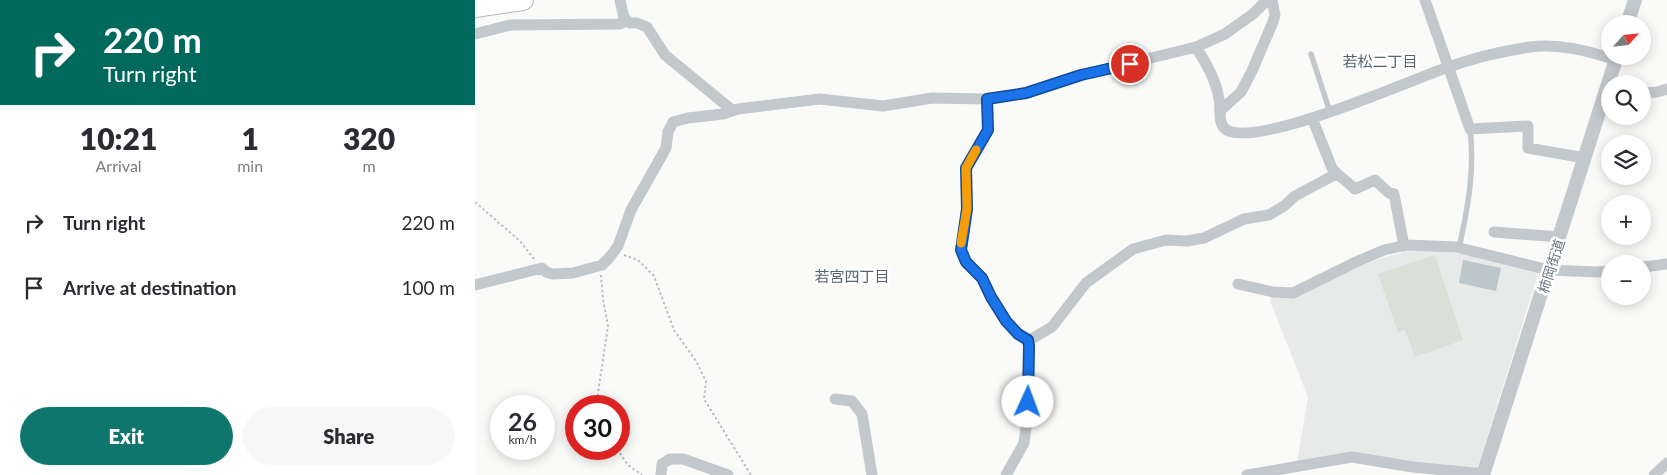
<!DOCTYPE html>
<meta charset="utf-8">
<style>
:root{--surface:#fff;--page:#f7f7f7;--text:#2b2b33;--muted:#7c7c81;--accent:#0f766e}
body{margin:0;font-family:Lato,"Noto Sans JP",sans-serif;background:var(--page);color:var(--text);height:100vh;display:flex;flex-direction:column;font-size:19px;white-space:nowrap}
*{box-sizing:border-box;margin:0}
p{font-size:16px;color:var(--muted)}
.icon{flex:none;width:28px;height:28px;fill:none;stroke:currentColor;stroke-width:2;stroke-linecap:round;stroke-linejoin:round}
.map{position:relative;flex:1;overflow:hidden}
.details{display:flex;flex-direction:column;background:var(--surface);width:475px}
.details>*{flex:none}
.banner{background:#00695c;color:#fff;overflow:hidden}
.needle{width:32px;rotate:63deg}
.tools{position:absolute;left:1126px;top:15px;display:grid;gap:10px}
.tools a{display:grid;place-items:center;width:50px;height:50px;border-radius:50%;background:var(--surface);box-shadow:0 2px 12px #0003;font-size:25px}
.speed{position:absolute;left:15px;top:395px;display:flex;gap:10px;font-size:25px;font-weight:700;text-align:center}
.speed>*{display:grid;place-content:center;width:65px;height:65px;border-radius:50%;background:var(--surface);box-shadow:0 2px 12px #0003;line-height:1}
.speed small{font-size:12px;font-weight:400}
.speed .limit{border:8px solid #d22;background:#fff;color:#111}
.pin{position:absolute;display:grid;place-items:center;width:42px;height:42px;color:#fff;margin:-21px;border:2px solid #fff;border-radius:50%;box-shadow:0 1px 5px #0007}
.me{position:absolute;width:55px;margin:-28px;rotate:2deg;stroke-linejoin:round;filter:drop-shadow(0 0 4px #0008)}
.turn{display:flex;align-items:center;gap:18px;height:105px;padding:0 20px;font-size:22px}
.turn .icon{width:65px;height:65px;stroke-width:2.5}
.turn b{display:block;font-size:35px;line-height:42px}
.eta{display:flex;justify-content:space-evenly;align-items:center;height:85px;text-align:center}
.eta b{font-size:30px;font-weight:800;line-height:35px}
.button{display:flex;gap:10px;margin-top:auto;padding:10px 20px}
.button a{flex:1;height:58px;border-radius:30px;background:var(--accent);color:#fff;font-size:20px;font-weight:800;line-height:58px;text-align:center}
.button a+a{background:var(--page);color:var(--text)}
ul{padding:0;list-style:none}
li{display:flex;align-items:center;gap:15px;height:65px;padding:0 20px}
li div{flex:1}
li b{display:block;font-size:19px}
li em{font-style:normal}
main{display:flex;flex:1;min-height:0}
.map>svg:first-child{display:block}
.built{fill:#e8e9e9}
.green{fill:#dadfd7}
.water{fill:#bbc7cb}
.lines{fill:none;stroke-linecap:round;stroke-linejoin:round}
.motorway-casing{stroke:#b4b9bd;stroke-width:22}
.path{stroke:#bbbfc2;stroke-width:2;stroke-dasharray:2.5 2.5;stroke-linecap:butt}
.service{stroke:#c3c8cc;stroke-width:5.5}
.minor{stroke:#c3c8cc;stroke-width:11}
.tertiary{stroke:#c3c8cc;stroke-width:14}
.motorway{stroke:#fff;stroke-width:20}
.route-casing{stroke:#114b97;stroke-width:12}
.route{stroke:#1a73e8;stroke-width:9}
.slow{stroke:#f59e0b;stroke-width:9}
.labels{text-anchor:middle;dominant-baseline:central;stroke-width:5;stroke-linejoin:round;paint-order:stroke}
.street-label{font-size:14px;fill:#657683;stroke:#fff}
.neighbourhood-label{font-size:15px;fill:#57646e;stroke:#fff}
</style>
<main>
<section class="details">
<div class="banner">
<div class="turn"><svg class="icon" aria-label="right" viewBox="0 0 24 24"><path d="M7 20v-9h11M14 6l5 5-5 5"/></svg><div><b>220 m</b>Turn right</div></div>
</div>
<div class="eta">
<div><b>10:21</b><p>Arrival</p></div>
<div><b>1</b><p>min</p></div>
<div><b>320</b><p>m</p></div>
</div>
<ul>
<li><svg class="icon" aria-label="right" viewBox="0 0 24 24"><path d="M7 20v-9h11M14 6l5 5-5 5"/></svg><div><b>Turn right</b></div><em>220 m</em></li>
<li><svg class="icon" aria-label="arrive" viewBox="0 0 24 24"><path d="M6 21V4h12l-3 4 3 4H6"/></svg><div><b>Arrive at destination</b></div><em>100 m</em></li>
</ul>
<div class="button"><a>Exit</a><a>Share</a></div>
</section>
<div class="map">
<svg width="1192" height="475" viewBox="0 0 1192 475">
<rect width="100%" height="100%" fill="#fafaf8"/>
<path class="built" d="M 956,250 L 988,254 L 1062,271 L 1063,274 L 1002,470 L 918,460 L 822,462 L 833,397 L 795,301 L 796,296 L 881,268 L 904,259 L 929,252 Z"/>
<path class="green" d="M 960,255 L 988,340 L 940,357 L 930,330 L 923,332 L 903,274 Z"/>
<path class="water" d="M 988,260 L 1026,268 L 1021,291 L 984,283 Z"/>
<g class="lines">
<defs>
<path id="motorway" d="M 0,7 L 48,0"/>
</defs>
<use href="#motorway" class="motorway-casing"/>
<path class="path" d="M 0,202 L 45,241 L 59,259
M 149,255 L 163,260 L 179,276 L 199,330 L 221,361 L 231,381 L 229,399 L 276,475
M 124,406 L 123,393 L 133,326 L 128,299 L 126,275
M 142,449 L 153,465 L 167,475"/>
<path class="service" d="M 836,54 L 855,112
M 984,248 C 993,207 1000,170 995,129"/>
<path class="minor" d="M 145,0 L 149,18 L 155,23 L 162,23 L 172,27 L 190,55 L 257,110
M 950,0 L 995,129 L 1053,126 L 1053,148 L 1110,158
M 0,34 L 35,25 L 145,24 L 152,21
M 721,47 C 731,63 741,80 744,99 C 746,107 743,122 749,128 C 773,153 938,79 971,68 C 998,58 1028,51 1055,47 C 1085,43 1113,51 1141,60
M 1168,93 L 1182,92 L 1192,89
M 512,99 L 513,130 L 491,168 L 492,209 L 486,250 L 491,262 L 507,278 L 516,297 L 531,321 L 543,334 L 553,341 L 554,346 L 552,420 L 549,443 L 531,475
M 746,110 L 766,92 L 777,71 L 798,22 L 800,15 L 797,0
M 837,118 L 857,168 C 863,176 873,182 880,189 L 900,180 L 914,193 L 919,194 L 929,246
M 1019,232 L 1085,237
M 1168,267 L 1192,264
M 763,284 L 798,292 L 818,293 L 881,262 L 909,250 L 932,245 L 981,247 L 1074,270 L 1122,272 L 1135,271
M 0,285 L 67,268 L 71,272 L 77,274 L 98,273 L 127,265 L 134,258 L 143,246 L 156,210 L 191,148 L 193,132 L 198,122 L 213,118 L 248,114 L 263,109 L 345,99 L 408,106 L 457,98 L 512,99 L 551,93 L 606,75 L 721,47 L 750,34 L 778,14 L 792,0
M 553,341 L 577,327 L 611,283 L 658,249 L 691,240 L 712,241 L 729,238 L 769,219 L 794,215 L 809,206 L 820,196 L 861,174
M 360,399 L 377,401 L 387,414 L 397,475
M 186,475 L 187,464 L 195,459 L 208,459 L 253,475
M 772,475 L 877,457 L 938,467 L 1009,474
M 1179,475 L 1192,463"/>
<path class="tertiary" d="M 1152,24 L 1160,0
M 1008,475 L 1142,56"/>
<use href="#motorway" class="motorway"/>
</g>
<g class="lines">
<defs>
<path id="route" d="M 553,402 L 554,346 L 553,340 L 543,334 L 531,321 L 516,297 L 507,278 L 491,262 L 486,250 L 492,209 L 491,168 L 513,130 L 512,99 L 551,93 L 606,75 L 655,64"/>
</defs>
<use href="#route" class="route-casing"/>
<use href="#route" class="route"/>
<path class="slow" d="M 486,243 L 492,209 L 491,168 L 501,150"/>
</g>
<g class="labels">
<g class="street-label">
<text transform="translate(1076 266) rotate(-72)">柿岡街道</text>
</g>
<g class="neighbourhood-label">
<text x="905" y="61">若松二丁目</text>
<text x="377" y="276">若宮四丁目</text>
</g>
</g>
</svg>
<div class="tools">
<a><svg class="needle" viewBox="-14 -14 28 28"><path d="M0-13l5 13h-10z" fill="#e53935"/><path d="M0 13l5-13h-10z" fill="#7c7c81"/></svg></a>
<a><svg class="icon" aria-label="search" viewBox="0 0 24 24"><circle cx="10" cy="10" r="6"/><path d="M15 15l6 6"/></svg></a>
<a><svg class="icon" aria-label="layers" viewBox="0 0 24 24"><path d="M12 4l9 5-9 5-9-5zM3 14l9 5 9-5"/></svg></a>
<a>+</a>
<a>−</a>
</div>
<div class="speed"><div>26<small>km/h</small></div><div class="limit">30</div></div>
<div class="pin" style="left:655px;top:64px;background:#d93025"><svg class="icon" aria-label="arrive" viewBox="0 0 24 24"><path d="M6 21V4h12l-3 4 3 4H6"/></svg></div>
<svg class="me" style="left:553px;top:402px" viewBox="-20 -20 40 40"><circle r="19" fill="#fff"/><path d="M0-13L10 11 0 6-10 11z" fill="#1a73e8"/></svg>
</div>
</main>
